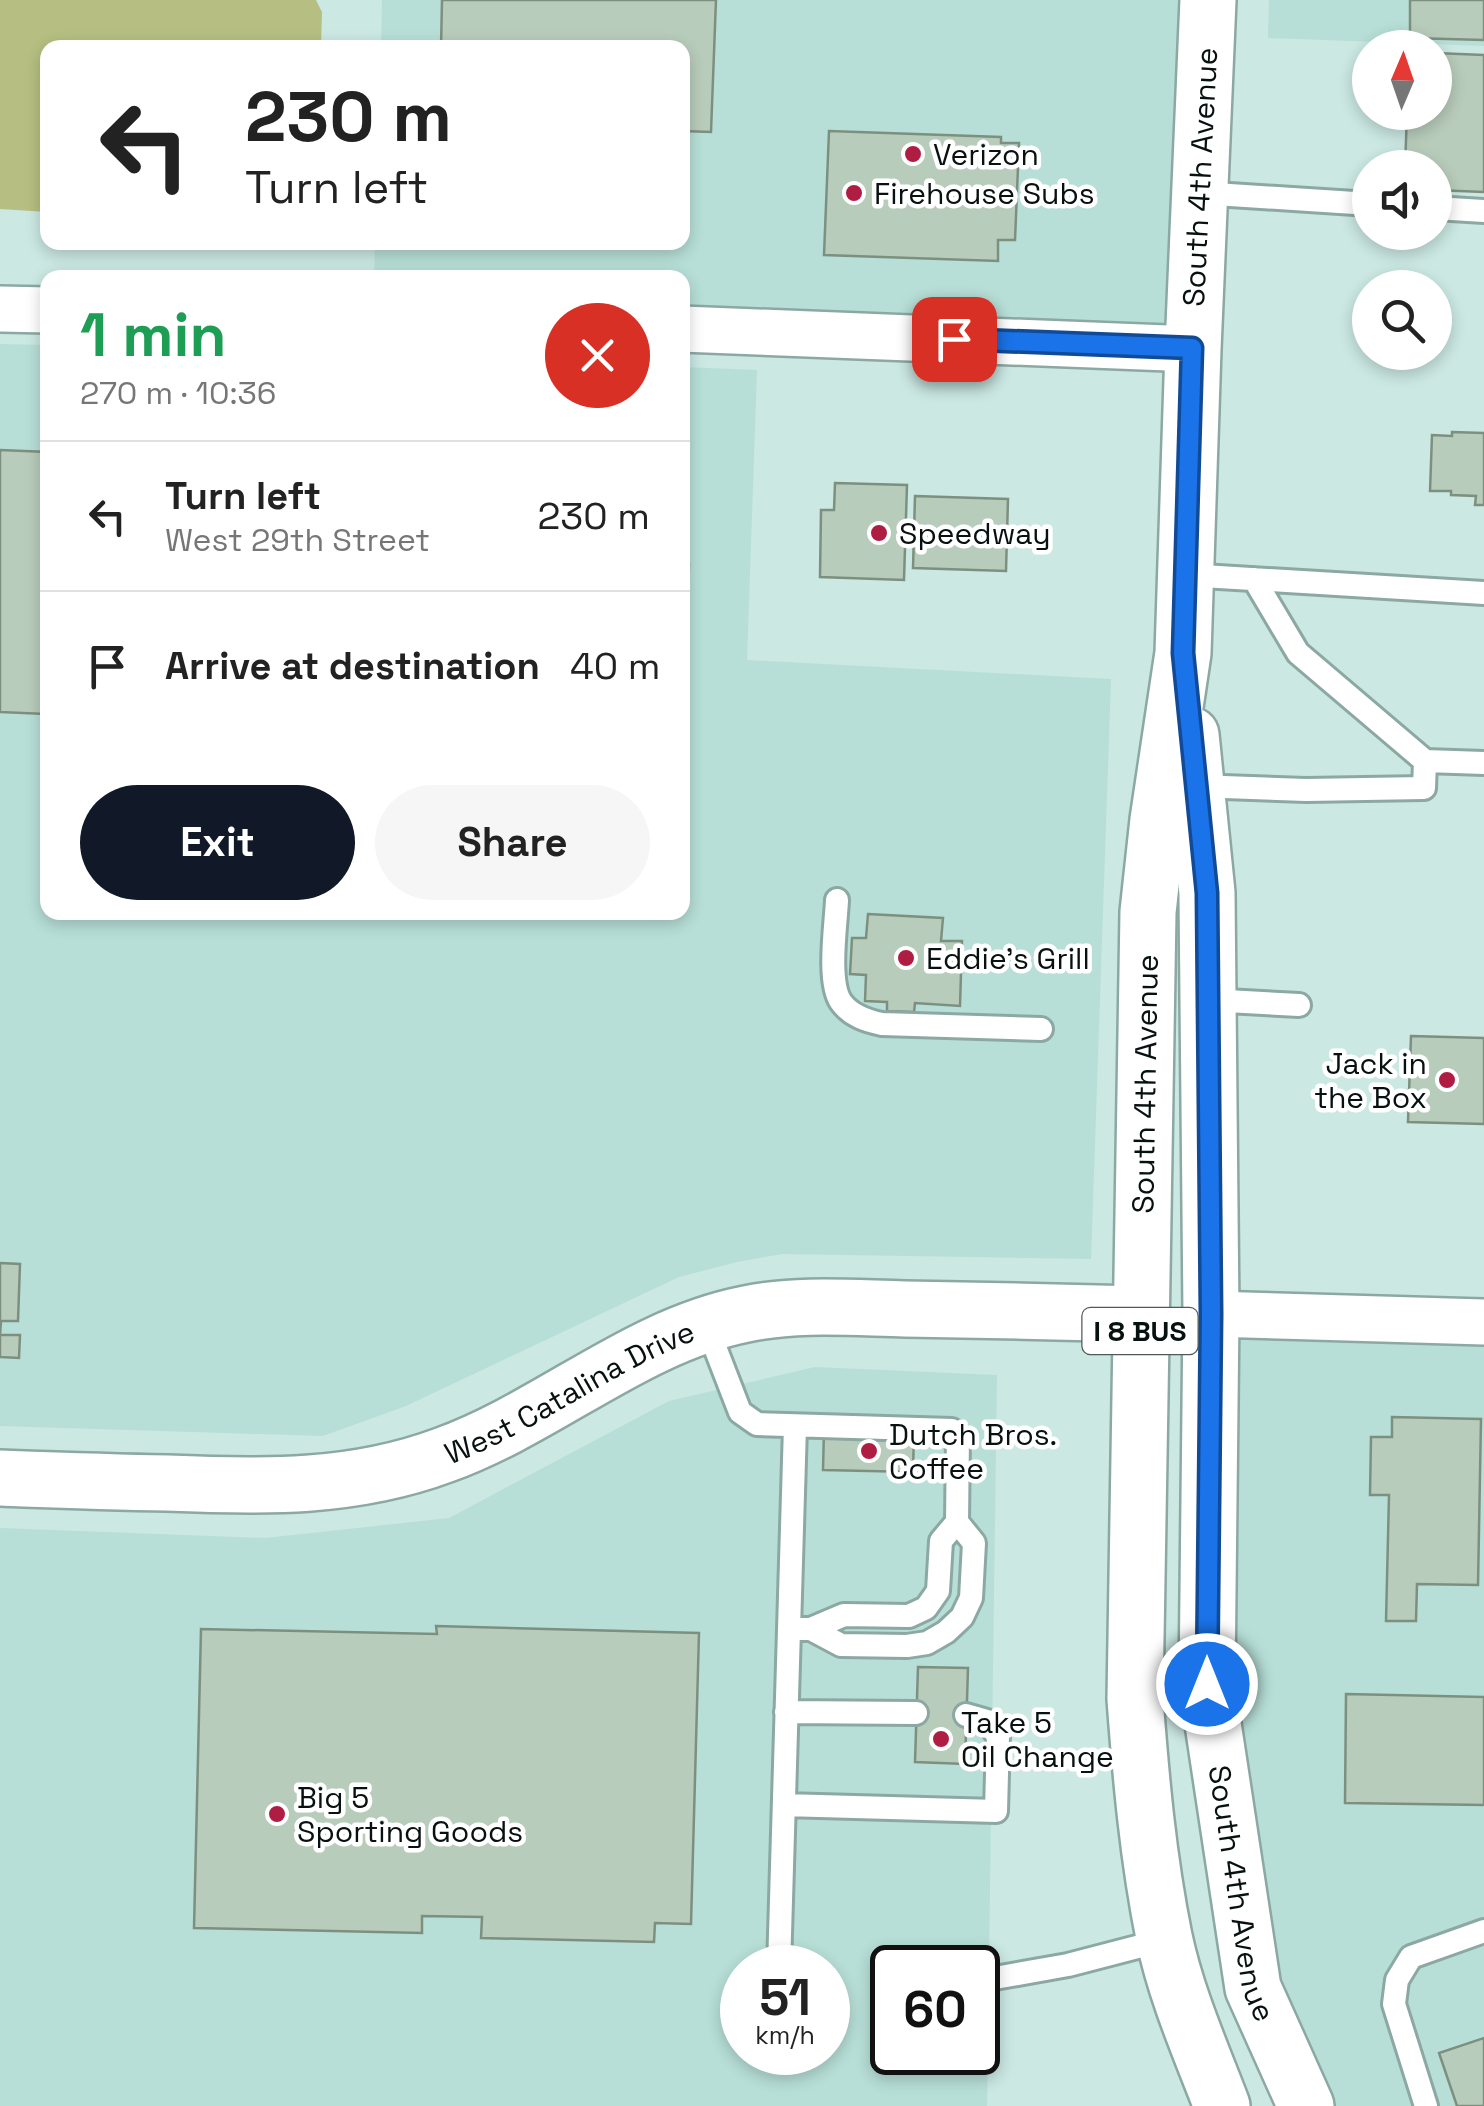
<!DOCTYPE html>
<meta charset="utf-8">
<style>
:root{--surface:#fff;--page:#f6f6f6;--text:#222;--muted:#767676;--line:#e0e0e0;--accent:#111827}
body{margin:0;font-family:"Space Grotesk",sans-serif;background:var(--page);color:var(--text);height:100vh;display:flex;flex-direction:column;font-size:38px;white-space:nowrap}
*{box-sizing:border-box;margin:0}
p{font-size:32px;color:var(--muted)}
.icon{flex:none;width:55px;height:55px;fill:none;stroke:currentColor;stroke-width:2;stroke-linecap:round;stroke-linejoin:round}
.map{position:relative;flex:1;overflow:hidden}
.side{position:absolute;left:40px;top:270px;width:650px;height:650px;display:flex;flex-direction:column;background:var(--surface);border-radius:20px;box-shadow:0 5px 15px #0003}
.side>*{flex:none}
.guide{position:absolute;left:40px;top:40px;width:650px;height:210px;border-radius:20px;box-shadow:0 5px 15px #0003;background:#fff;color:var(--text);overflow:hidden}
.needle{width:65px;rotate:2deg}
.controls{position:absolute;left:1352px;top:30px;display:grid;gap:20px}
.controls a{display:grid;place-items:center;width:100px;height:100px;border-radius:50%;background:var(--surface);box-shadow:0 5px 15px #0003;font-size:50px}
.speed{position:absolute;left:720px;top:1945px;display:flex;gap:20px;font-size:50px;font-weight:700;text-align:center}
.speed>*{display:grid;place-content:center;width:130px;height:130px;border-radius:50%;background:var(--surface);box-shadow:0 5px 15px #0003;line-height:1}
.speed small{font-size:25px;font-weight:400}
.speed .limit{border:5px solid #111;border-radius:15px;background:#fff;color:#111}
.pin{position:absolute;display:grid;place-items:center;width:85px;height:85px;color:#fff;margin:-42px;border-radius:20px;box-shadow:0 5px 15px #0006}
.me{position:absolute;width:110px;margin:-55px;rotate:0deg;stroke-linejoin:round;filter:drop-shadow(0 0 8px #0008)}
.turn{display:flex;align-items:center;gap:35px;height:210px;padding:0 40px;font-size:45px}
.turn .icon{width:130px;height:130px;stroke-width:2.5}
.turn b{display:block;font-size:70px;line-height:85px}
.round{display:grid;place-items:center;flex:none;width:105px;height:105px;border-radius:52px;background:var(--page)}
.head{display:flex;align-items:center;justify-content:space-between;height:170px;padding:0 40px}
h1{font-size:60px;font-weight:700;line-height:75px;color:#1e9e55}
.button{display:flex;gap:20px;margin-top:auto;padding:20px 40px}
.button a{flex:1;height:115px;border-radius:60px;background:var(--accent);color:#fff;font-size:40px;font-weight:700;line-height:115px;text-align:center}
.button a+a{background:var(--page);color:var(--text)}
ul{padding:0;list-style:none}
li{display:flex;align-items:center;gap:30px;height:150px;padding:0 40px;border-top:2px solid var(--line)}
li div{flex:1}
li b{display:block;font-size:38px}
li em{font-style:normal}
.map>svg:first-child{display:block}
.built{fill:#b7dfd7;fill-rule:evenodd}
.green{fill:#b6bf81}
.building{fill:#b8ccbb;stroke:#7d9080;stroke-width:2.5}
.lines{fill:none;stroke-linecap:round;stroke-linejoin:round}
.lane-casing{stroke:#8ca8a3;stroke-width:28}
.street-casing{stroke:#8ca8a3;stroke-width:50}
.secondary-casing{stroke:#8ca8a3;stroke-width:60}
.primary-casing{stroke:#8ca8a3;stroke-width:60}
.lane{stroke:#fff;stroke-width:22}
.street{stroke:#fff;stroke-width:45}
.secondary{stroke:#fff;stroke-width:55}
.primary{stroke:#fff;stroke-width:55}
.route-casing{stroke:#114b97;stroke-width:25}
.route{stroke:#1a73e8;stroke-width:18}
.poi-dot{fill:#b01d42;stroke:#fff;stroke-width:4}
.labels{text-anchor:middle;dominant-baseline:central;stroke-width:9;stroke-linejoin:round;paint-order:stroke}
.shield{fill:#fff;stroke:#515858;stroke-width:2.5}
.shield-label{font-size:28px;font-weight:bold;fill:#071110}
.poi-label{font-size:30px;fill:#071110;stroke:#fff;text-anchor:start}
.street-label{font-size:30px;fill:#071110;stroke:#fff}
</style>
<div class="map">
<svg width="1484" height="2106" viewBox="0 0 1484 2106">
<rect width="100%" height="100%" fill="#cbe8e3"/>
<path class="built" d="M 382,0 L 1206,0 L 1193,349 L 683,331 L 682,278 L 374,278 L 375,243 L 682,242 L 682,48 L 381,47 Z
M 1269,0 L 1484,0 L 1484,46 L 1268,38 Z
M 0,344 L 47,345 L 48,912 L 682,912 L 683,367 L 757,370 L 747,660 L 1111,679 L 1091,1259 L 782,1254 L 737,1262 L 679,1277 L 406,1406 L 323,1436 L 0,1426 Z
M 1211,1314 L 1484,1322 L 1484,2106 L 1306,2106 L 1253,1988 Z
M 815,1367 L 997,1375 L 987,2106 L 0,2106 L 0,1528 L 265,1538 L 449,1518 L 669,1401 ZM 742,1968 L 828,1968 L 828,2052 L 742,2052 ZM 892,1968 L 978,1968 L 978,2052 L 892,2052 Z"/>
<path class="green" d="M 0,0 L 316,0 L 322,12 L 321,47 L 48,48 L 47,212 L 0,209 Z"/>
<path class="building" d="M 442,0 L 716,0 L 711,132 L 682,131 L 682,48 L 441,48 Z
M 1410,0 L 1484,0 L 1484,40 L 1410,38 Z
M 1435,53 L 1484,55 L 1484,192 L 1435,190 L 1435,168 L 1405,168 L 1407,112 L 1435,112 Z
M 829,131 L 1001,137 L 1001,143 L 1019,143 L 1015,240 L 998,240 L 998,261 L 824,255 Z
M 1452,432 L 1484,433 L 1484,505 L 1475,505 L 1476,496 L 1451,495 L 1451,491 L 1430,491 L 1432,435 L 1452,436 Z
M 0,450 L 48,452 L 48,680 L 46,680 L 45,714 L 0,712 Z
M 835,483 L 907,485 L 904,580 L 820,577 L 821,510 L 834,510 Z
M 915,496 L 1008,499 L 1006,571 L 913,568 Z
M 682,564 L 689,564 L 685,724 L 682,724 Z
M 868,914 L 943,918 L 941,941 L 962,941 L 960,1006 L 915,1003 L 914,1012 L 887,1011 L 887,1002 L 865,1001 L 866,975 L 850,974 L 852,938 L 866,938 Z
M 1411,1036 L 1484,1038 L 1484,1124 L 1408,1122 Z
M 0,1263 L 20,1264 L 18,1321 L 1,1321 L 0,1335 L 20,1335 L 19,1358 L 0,1357 Z
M 1392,1417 L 1481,1419 L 1478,1585 L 1417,1584 L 1416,1621 L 1386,1621 L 1389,1495 L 1370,1495 L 1371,1437 L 1392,1437 Z
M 824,1429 L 914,1432 L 913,1472 L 823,1470 Z
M 436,1626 L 699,1633 L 691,1924 L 655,1923 L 654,1942 L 481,1938 L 482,1917 L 422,1916 L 422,1933 L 194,1928 L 201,1629 L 437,1634 Z
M 918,1667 L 968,1668 L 965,1764 L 915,1762 Z
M 1346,1694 L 1484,1697 L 1484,1805 L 1345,1803 Z
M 1484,2038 L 1484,2106 L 1457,2106 L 1439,2053 Z"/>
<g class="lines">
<defs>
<path id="lane" d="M 1199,193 L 1370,204
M 1435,208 L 1484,211
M 1186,575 L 1484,593
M 1254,579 L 1298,653 L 1425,761 L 1484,763
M 1196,786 L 1306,790 L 1424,788 L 1425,761
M 837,900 C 836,924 827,982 841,1002 C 851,1016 867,1021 882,1024 L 1041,1029
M 1208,1000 L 1299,1005
M 706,1324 L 740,1412 L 757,1424 L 952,1430 L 958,1435 L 957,1522 L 941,1541 L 938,1591 L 926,1608 L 909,1616 L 844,1615 L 811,1629 L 789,1629
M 811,1629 L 841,1645 L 907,1646 L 927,1643 L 946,1632 L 962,1617 L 971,1598 L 974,1543 L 957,1522
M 786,1712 L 916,1713
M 784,1805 L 996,1811 L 998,1736 L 987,1721 L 966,1715
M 779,1968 L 795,1426
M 978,1981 L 1068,1965 L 1164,1940
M 1426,2106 L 1394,2004 L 1397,1980 L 1411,1957 L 1484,1931"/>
<path id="street" d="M 0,309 L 48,310
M 682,329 L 1193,349
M 1211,1314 L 1484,1322"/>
<g id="secondary">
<path id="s1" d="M 0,1478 C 56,1480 111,1482 167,1483 C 263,1487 353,1489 444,1455 C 549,1417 635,1336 746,1314 C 798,1303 853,1308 905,1309 C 983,1310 1062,1312 1140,1314"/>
</g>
<g id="primary">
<path d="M 1208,0 L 1193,349 L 1183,653 L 1158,820 L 1148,912 L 1135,1699 C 1141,1779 1148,1858 1164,1937 C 1176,1995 1201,2051 1222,2106"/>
<path id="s2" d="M 1191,735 L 1207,893 L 1211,1314 L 1207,1684 L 1253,1988 L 1306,2106"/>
</g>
</defs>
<use href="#lane" class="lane-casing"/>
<use href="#street" class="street-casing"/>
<use href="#secondary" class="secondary-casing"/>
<use href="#primary" class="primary-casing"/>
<use href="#lane" class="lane"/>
<use href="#street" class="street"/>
<use href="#secondary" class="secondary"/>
<use href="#primary" class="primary"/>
</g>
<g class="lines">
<defs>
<path id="route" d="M 954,339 L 1192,348 L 1183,653 L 1207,893 L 1211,1314 L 1207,1684"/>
</defs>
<use href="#route" class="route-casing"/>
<use href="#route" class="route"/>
</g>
<g class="poi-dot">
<circle cx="913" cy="154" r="10"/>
<circle cx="854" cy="193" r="10"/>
<circle cx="879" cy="533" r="10"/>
<circle cx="906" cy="958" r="10"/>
<circle cx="1447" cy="1080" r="10"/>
<circle cx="869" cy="1451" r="10"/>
<circle cx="941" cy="1739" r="10"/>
<circle cx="277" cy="1814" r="10"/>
</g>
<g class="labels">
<rect class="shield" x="1082.5" y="1308" width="115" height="46" rx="8"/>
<g class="shield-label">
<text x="1140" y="1331">I 8 BUS</text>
</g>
<g class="poi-label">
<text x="933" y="154">Verizon</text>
<text x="874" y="193">Firehouse Subs</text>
<text x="899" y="533">Speedway</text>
<text x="926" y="958">Eddie's Grill</text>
<text x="1427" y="1063" text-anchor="end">Jack in<tspan x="1427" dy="34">the Box</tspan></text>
<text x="889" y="1434">Dutch Bros.<tspan x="889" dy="34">Coffee</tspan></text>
<text x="961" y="1722">Take 5<tspan x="961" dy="34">Oil Change</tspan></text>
<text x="297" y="1797">Big 5<tspan x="297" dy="34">Sporting Goods</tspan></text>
</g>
<g class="street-label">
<text transform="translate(1200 177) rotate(-87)">South 4th Avenue</text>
<text transform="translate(1145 1084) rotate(-89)">South 4th Avenue</text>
<text stroke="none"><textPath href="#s1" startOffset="588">West Catalina Drive</textPath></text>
<text stroke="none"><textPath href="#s2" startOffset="1162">South 4th Avenue</textPath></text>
</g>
</g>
</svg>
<div class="controls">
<a><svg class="needle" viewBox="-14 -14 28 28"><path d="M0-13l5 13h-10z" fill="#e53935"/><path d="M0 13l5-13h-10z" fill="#767676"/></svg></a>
<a><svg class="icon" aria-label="sound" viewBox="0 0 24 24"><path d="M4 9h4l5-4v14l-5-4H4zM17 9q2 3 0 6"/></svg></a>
<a><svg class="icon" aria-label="search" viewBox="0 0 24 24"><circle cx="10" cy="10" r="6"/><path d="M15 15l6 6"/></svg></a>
</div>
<div class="speed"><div>51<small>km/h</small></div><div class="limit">60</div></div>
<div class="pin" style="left:954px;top:339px;background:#d93025"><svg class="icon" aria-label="arrive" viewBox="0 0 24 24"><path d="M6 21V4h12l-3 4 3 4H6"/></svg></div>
<svg class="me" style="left:1207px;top:1684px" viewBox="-20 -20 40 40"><circle r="17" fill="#1a73e8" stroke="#fff" stroke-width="3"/><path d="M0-11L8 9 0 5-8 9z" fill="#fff"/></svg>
<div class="guide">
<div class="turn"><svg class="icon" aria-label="left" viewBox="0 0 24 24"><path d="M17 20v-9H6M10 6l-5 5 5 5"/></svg><div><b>230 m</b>Turn left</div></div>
</div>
<section class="side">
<div class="head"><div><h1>1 min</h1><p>270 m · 10:36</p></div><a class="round" style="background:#d93025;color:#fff"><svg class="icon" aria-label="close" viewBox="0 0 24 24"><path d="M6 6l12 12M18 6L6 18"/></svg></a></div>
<ul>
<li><svg class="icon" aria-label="left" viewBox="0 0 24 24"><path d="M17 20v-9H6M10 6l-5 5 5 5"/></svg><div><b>Turn left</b><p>West 29th Street</p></div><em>230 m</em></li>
<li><svg class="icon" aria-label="arrive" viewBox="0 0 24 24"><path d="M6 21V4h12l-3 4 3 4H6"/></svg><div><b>Arrive at destination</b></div><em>40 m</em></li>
</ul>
<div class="button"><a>Exit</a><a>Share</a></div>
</section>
</div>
